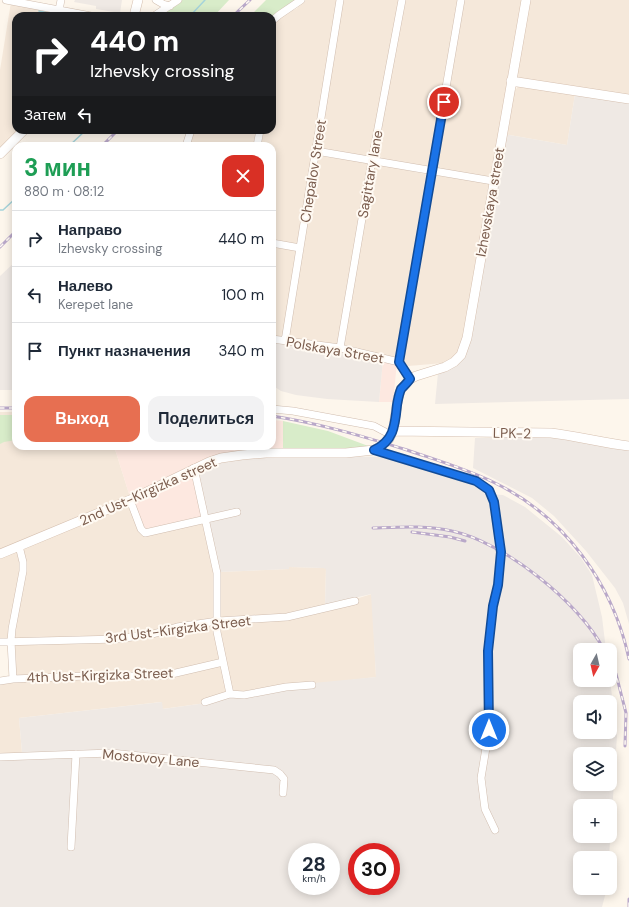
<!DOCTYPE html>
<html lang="ru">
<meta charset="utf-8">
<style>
:root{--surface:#fff;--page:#f2f2f3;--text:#1f2937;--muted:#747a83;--line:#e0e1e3;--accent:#e76f51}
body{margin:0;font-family:"DM Sans",sans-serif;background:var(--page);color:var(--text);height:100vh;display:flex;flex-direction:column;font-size:15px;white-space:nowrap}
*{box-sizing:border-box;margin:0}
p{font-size:13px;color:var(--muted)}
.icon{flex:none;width:22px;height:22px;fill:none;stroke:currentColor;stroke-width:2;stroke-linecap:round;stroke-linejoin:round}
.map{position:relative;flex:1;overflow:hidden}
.sheet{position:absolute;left:12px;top:142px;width:264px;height:308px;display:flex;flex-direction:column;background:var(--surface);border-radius:12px;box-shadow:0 2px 10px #0003}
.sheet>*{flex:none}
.top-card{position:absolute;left:12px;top:12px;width:264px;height:122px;border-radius:12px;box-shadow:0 2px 10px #0003;background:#202124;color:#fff;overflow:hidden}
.needle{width:26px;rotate:188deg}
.controls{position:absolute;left:573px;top:643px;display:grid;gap:8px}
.controls a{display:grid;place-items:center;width:44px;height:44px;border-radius:8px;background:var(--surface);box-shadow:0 2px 10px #0003;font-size:20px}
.speed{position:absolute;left:288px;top:843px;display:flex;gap:8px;font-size:20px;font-weight:700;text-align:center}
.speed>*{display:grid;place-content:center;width:52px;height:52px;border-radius:50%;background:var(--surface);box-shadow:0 2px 10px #0003;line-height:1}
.speed small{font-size:10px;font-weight:400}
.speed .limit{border:6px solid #d22;background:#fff;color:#111}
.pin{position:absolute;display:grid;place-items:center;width:34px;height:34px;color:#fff;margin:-17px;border:2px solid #fff;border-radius:50%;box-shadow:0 1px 4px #0007}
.me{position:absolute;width:44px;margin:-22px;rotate:0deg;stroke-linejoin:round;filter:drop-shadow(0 0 3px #0008)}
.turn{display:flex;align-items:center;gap:14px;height:84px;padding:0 12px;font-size:18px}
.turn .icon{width:52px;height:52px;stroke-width:2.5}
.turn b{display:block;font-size:28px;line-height:34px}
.then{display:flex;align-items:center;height:38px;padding:0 12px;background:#0003;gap:8px;font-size:15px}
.round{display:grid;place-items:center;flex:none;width:42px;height:42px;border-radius:12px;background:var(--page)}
.overview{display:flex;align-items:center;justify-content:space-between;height:68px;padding:0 12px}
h1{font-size:24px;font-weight:700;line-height:30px;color:#1e9e55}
.button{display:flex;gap:8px;margin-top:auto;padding:8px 12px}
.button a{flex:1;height:46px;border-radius:12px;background:var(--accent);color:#fff;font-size:16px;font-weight:700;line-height:46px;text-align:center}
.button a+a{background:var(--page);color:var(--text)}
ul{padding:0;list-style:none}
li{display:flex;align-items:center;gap:12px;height:56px;padding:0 12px;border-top:1px solid var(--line)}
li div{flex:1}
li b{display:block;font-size:15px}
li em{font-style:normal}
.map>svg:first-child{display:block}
.residential{fill:#f5e8da}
.commercial{fill:#fde8e0}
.industrial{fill:#efe9e4;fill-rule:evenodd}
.green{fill:#d8ecc9}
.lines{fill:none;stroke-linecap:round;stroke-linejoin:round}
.stream{stroke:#a5d3da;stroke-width:1.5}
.street-casing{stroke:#d1beb0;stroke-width:8}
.secondary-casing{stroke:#d6c0b0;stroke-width:10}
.street{stroke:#fff;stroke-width:7}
.secondary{stroke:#fff;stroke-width:9}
.rail-casing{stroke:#b9a8c9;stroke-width:3}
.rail{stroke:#fffaf3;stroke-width:1.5;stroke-dasharray:4.5;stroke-linecap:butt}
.route-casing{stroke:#114b97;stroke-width:10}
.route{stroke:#1a73e8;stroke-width:7}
.labels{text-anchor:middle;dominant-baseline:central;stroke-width:4;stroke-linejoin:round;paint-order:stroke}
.street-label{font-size:14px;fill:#7a5c4d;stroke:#fffaf3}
</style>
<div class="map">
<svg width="629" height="907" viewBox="0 0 629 907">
<rect width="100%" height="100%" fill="#fdf6ec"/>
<path class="residential" d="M 306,0 L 338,0 L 298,245 L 272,240 L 272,146 L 259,146 L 262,130 L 272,130 L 272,25 L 284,13 L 296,9 Z
M 343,0 L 400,0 L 369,157 L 319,149 Z
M 405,0 L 459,0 L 430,167 L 375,158 Z
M 464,0 L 522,0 L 491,178 L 435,169 Z
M 529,0 L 629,0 L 629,96 L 515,78 Z
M 11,2 L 82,16 L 16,16 L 16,130 L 19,130 L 0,148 L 0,70 Z
M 519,85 L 575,94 L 567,145 L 504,134 L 512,95 Z
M 193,130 L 257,130 L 255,146 L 188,146 Z
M 318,156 L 369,162 L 338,345 L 288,338 Z
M 374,163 L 429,175 L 398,358 L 343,347 Z
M 433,175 L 490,183 L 464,337 L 459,353 L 444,363 L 408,366 L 402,362 Z
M 272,245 L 297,250 L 283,338 L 272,337 Z
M 0,412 L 16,412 L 16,446 L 114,446 L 130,497 L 0,551 Z
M 130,504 L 203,521 L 214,573 L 216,619 L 152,632 L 117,636 L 13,639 L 23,548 Z
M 18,550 L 21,562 L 9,639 L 0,639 L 0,557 Z
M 289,567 L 326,568 L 325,605 L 287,614 L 221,618 L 219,572 L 289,569 Z
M 372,594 L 376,677 L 243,693 L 232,692 L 220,632 L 221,623 L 288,619 Z
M 214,624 L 221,661 L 163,673 L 16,676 L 15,643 L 90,642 Z
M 222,665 L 227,692 L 206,703 L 162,709 L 161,702 L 19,718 L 22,753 L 0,754 L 0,683 L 14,680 L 123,679 Z"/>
<path class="commercial" d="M 383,360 L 397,362 L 393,402 L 379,402 Z
M 272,420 L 283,421 L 283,450 L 257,451 L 130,497 L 114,446 L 272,446 Z
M 192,473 L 203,517 L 145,531 L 133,502 Z"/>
<path class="industrial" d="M 75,0 L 122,0 L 120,13 L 96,9 L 96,6 L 74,2 Z
M 575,94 L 629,102 L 629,399 L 435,404 L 438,373 L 464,356 L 504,134 L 567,145 Z
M 16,261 L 16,390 L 0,390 L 0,276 Z
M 272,342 L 340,351 L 383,360 L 379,402 L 327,399 L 296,395 L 281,391 L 272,385 Z
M 551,436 L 629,450 L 629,624 L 623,603 L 615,588 L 586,551 L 554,516 L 532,498 L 473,468 L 475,438 Z
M 275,455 L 387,457 L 476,485 L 488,494 L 503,495 L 525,507 L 562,537 L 581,558 L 592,575 L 602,617 L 606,650 L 580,650 L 580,680 L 610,680 L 617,736 L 609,858 L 580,858 L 580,888 L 607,888 L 602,907 L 0,907 L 0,760 L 110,750 L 22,753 L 19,718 L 162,702 L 163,709 L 206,703 L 231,696 L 313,683 L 376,677 L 371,594 L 325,605 L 326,569 L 323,568 L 289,567 L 289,569 L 219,572 L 197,470 L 211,463 ZM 580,702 L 610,702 L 610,732 L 580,732 ZM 580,754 L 610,754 L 610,784 L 580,784 ZM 580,806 L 610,806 L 610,836 L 580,836 ZM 297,852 L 331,852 L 331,886 L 297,886 ZM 357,852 L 391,852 L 391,886 L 357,886 Z"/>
<path class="green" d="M 182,0 L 229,0 L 214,16 L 159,16 Z
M 266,0 L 295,0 L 272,18 L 272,16 L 250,16 Z
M 0,415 L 16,415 L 16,440 L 4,442 L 0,444 Z
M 283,421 L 328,431 L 371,447 L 348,450 L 283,450 Z"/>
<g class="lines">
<path class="stream" d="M 39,11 L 67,16
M 190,16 L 205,0
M 69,146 L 86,130
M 0,210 L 3,210 L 16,198"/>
<defs>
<path id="street" d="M 6,0 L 91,16
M 156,0 L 163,4 L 170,6
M 59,10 L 61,0
M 154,16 L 178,0
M 272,21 L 279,15 L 301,0
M 186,146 L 191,130
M 257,146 L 260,130
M 316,151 L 493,181
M 272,243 L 300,248
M 272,339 L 340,348 L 399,362
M 285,341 L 340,0
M 340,348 L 372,160 L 402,0
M 410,379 L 399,362 L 461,0
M 272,409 L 293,411 L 374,426 L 391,435
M 374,450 L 476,481 L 489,490 L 494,501 L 501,552 L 498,585 L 493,607 L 488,651 L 489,730 L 481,778 L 485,809 L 495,830
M 194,468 L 217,573 L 217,632 L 230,694
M 130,500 L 141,529 L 145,533 L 237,512
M 0,642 L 118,639 L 153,634 L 177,627 L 218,621 L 287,617 L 355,601
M 13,679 L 11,641 L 12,629 L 23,571 L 23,562 L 19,546
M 0,681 L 13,679 L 85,676 L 163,676 L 223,662
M 205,702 L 230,694 L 244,695 L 286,687 L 312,685
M 0,757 L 111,753 L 274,770 L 280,774 L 284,779 L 283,793
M 71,847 L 76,754"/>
<path id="secondary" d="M 134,16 L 138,0
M 511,81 L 629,99
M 0,154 L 24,130
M 393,431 L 551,433 C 577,436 603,443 629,446
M 0,554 L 130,500 L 209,462 L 221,458 L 242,455 L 266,453 L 346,453 L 374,450 L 380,447 L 389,439 L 393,431 L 398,398 L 401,389 L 410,379 L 416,376 L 445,367 L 454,362 L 461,355 L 467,338 L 526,0"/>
</defs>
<use href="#street" class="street-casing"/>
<use href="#secondary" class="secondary-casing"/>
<use href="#street" class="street"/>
<use href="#secondary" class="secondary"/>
<defs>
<path id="rail" d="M 233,16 L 250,0
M 102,146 L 118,130
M 0,247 L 16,231
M 0,408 L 16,408
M 272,416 C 318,423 362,436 407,450 C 436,460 467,469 495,483 C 565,517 613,584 629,659
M 373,528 C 399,527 427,525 452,531 C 504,542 580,603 604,650
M 412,532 L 450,537 L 465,541
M 610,662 L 616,674 L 626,713 L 625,746
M 629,907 L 629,899"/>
</defs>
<use href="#rail" class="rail-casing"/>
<use href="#rail" class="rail"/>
</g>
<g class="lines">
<defs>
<path id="route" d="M 444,102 L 399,362 L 410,379 C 407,383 404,386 401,389 C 399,394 398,399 397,405 C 395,425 394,441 374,450 L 476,481 L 489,490 L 494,502 L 501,552 L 498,585 L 493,606 L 488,651 L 489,730"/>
</defs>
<use href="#route" class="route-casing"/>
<use href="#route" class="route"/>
</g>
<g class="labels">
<g class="street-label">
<text transform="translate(313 171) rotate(-81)">Chepalov Street</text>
<text transform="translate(370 174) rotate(-80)">Sagittary lane</text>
<text transform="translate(490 202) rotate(-80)">Izhevskaya street</text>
<text transform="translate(335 350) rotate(10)">Polskaya Street</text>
<text transform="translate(512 433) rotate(1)">LPK-2</text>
<text transform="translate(148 491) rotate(-24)">2nd Ust-Kirgizka street</text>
<text transform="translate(178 629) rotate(-7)">3rd Ust-Kirgizka Street</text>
<text transform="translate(100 675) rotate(-2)">4th Ust-Kirgizka Street</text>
<text transform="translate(151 758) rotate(5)">Mostovoy Lane</text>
</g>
</g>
</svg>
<div class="controls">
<a><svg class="needle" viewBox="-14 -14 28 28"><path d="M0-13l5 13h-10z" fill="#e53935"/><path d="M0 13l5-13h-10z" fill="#747a83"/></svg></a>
<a><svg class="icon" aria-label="sound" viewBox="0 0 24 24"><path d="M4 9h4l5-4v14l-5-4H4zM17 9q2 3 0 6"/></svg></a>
<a><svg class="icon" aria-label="layers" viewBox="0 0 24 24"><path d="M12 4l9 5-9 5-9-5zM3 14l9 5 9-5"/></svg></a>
<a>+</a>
<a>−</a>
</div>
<div class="speed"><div>28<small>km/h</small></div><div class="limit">30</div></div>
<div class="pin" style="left:444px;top:102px;background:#d93025"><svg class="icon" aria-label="arrive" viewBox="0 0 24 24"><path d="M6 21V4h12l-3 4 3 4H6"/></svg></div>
<svg class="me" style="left:489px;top:730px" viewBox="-20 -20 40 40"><circle r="17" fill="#1a73e8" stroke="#fff" stroke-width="3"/><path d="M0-11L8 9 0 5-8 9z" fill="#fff"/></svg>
<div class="top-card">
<div class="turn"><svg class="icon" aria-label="right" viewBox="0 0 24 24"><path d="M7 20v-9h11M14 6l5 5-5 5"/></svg><div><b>440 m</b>Izhevsky crossing</div></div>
<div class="then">Затем<svg class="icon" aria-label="left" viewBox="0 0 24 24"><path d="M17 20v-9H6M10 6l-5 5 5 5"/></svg></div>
</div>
<section class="sheet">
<div class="overview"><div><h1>3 мин</h1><p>880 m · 08:12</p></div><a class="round" style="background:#d93025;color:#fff"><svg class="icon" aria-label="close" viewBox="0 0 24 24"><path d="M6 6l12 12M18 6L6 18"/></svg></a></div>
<ul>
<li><svg class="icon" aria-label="right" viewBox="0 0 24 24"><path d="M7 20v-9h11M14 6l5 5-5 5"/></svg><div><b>Направо</b><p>Izhevsky crossing</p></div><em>440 m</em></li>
<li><svg class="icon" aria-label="left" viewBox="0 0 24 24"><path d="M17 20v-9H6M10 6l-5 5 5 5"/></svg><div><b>Налево</b><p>Kerepet lane</p></div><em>100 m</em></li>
<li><svg class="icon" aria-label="arrive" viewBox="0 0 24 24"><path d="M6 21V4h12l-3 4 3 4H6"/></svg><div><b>Пункт назначения</b></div><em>340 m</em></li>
</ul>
<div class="button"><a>Выход</a><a>Поделиться</a></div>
</section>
</div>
